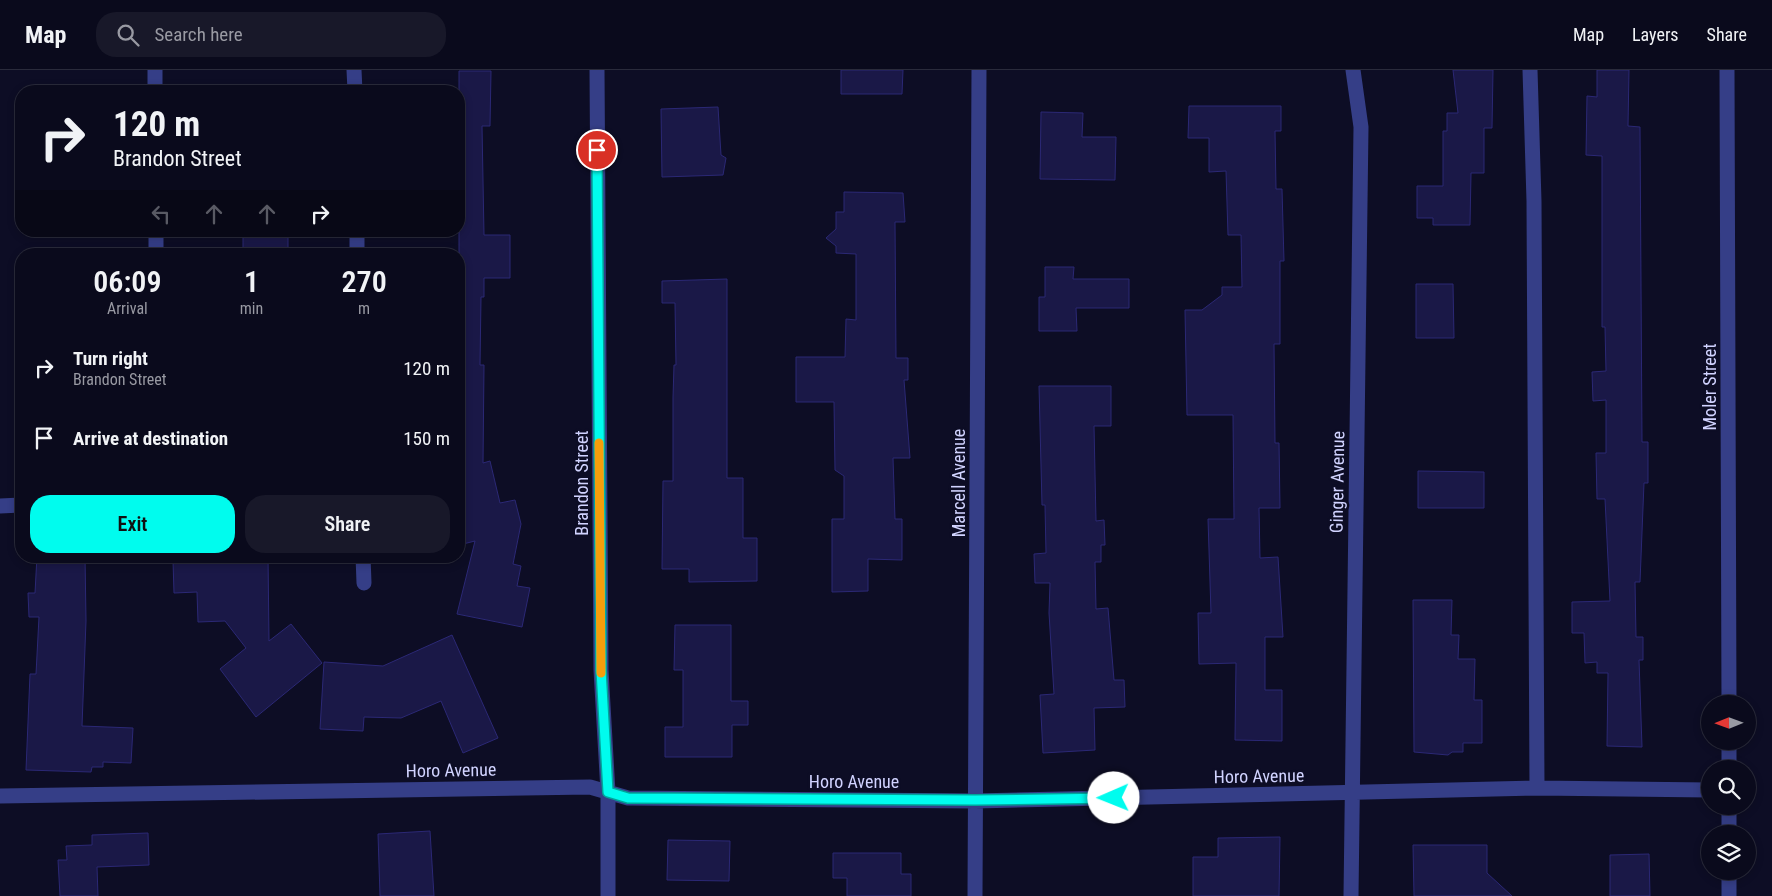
<!DOCTYPE html>
<style>
:root{--surface:#0a0a1c;--page:#181829;--text:#f1f3f6;--muted:#999aa3;--line:#2a2b3b;--accent:#00fcee}
body{margin:0;font-family:"Roboto Condensed",sans-serif;background:var(--page);color:var(--text);height:100vh;display:flex;flex-direction:column;font-size:19px;white-space:nowrap}
*{box-sizing:border-box;margin:0}
p{font-size:16px;color:var(--muted)}
.icon{flex:none;width:28px;height:28px;fill:none;stroke:currentColor;stroke-width:2;stroke-linecap:round;stroke-linejoin:round}
.map{position:relative;flex:1;overflow:hidden}
.side{position:absolute;left:15px;top:178px;width:450px;height:315px;display:flex;flex-direction:column;background:var(--surface);border-radius:20px;box-shadow:0 2px 8px #0003,0 0 0 1px var(--line)}
.side>*{flex:none}
.guide{position:absolute;left:15px;top:15px;width:450px;height:152px;border-radius:20px;box-shadow:0 2px 8px #0003,0 0 0 1px var(--line);background:#0a0a1c;color:var(--text);overflow:hidden}
.needle{width:32px;rotate:269deg}
.tools{position:absolute;left:1701px;top:625px;display:grid;gap:10px}
.tools a{display:grid;place-items:center;width:55px;height:55px;border-radius:50%;background:var(--surface);box-shadow:0 2px 8px #0003,0 0 0 1px var(--line);font-size:25px}
.pin{position:absolute;display:grid;place-items:center;width:42px;height:42px;color:#fff;margin:-21px;border:2px solid #fff;border-radius:50%;box-shadow:0 1px 5px #0007}
.me{position:absolute;width:55px;margin:-28px;rotate:269deg;stroke-linejoin:round;filter:drop-shadow(0 0 4px #0008)}
.turn{display:flex;align-items:center;gap:18px;height:105px;padding:0 15px;font-size:22px}
.turn .icon{width:65px;height:65px;stroke-width:2.5}
.turn b{display:block;font-size:35px;line-height:42px}
.lanes{display:flex;align-items:center;height:48px;padding:0 15px;background:#0003;justify-content:center;gap:25px;direction:ltr}
.lanes .off{opacity:.35}
.eta{display:flex;justify-content:space-evenly;align-items:center;height:85px;text-align:center}
.eta b{font-size:30px;font-weight:600;line-height:35px}
.action{display:flex;gap:10px;margin-top:auto;padding:10px 15px}
.action a{flex:1;height:58px;border-radius:20px;background:var(--accent);color:#111;font-size:20px;font-weight:600;line-height:58px;text-align:center}
.action a+a{background:var(--page);color:var(--text)}
ul{padding:0;list-style:none}
li{display:flex;align-items:center;gap:15px;height:70px;padding:0 15px}
li div{flex:1}
li b{display:block;font-size:19px}
li em{font-style:normal}
header{display:flex;align-items:center;gap:30px;box-sizing:border-box;height:70px;padding:0 25px;background:var(--surface);border-bottom:1px solid var(--line)}
header strong{font-size:24px}
nav{display:flex;gap:28px;margin-inline-start:auto;font-size:18px}
.search{width:350px;height:45px;background:var(--page);display:flex;align-items:center;gap:12px;box-sizing:border-box;padding:0 18px;border-radius:20px;color:var(--muted);font-size:19px}
.map>svg:first-child{display:block}
.building{fill:#1a1847;stroke:#2b2875}
.lines{fill:none;stroke-linecap:round;stroke-linejoin:round}
.minor{stroke:#353e87;stroke-width:15}
.route-casing{stroke:#00a49b;stroke-width:12}
.route{stroke:#00fcee;stroke-width:9}
.slow{stroke:#f59e0b;stroke-width:9}
.labels{text-anchor:middle;dominant-baseline:central;stroke-width:5;stroke-linejoin:round;paint-order:stroke}
.street-label{font-size:18px;fill:#d1d3ff;stroke:#0d0d25}
</style>
<header>
<strong>Map</strong>
<div class="search"><svg class="icon" aria-label="search" viewBox="0 0 24 24"><circle cx="10" cy="10" r="6"/><path d="M15 15l6 6"/></svg>Search here</div>
<nav><a>Map</a><a>Layers</a><a>Share</a></nav>
</header>
<div class="map">
<svg width="1772" height="826" viewBox="0 0 1772 826">
<rect width="100%" height="100%" fill="#0d0d25"/>
<path class="building" d="M 841,0 L 903,0 L 902,24 L 841,24 Z
M 1453,0 L 1493,0 L 1492,58 L 1484,58 L 1484,103 L 1471,103 L 1470,155 L 1433,155 L 1433,148 L 1417,148 L 1417,116 L 1443,116 L 1443,61 L 1447,61 L 1447,43 L 1458,43 Z
M 1597,0 L 1629,0 L 1628,56 L 1640,57 L 1642,372 L 1648,372 L 1648,413 L 1644,413 L 1640,512 L 1635,512 L 1636,567 L 1643,567 L 1643,590 L 1639,590 L 1642,677 L 1607,676 L 1608,603 L 1597,603 L 1597,592 L 1585,593 L 1584,563 L 1572,563 L 1572,532 L 1610,531 L 1605,429 L 1597,429 L 1596,383 L 1606,383 L 1606,330 L 1593,331 L 1592,302 L 1606,301 L 1605,257 L 1602,257 L 1602,86 L 1586,85 L 1587,26 L 1597,27 Z
M 459,1 L 491,1 L 490,56 L 482,56 L 484,165 L 510,165 L 510,208 L 484,208 L 484,227 L 481,227 L 480,295 L 484,295 L 483,393 L 490,391 L 500,433 L 515,430 L 521,454 L 513,494 L 521,496 L 517,516 L 530,518 L 522,557 L 457,544 L 475,471 L 459,475 Z
M 1189,36 L 1281,36 L 1281,61 L 1275,61 L 1276,119 L 1282,119 L 1284,191 L 1280,191 L 1280,274 L 1274,274 L 1275,373 L 1279,373 L 1280,438 L 1259,438 L 1260,488 L 1278,487 L 1283,567 L 1265,567 L 1265,620 L 1282,620 L 1282,671 L 1235,670 L 1236,593 L 1199,594 L 1198,543 L 1211,543 L 1208,449 L 1234,449 L 1233,345 L 1187,345 L 1185,240 L 1202,240 L 1222,225 L 1222,217 L 1242,217 L 1241,165 L 1228,165 L 1226,101 L 1209,102 L 1209,68 L 1188,68 Z
M 718,37 L 721,85 L 726,88 L 723,105 L 662,107 L 661,39 Z
M 1041,42 L 1083,43 L 1082,67 L 1116,67 L 1115,110 L 1040,109 Z
M 844,122 L 903,123 L 905,152 L 895,152 L 896,288 L 908,288 L 908,310 L 904,310 L 910,388 L 893,388 L 895,449 L 902,449 L 902,490 L 868,489 L 868,521 L 832,522 L 832,449 L 844,449 L 844,406 L 835,400 L 834,332 L 796,332 L 796,287 L 845,287 L 846,249 L 856,250 L 856,184 L 836,183 L 836,176 L 826,168 L 836,159 L 836,142 L 844,142 Z
M 243,161 L 288,161 L 288,184 L 243,184 Z
M 1045,197 L 1074,197 L 1073,209 L 1129,209 L 1129,238 L 1076,238 L 1077,261 L 1039,261 L 1039,227 L 1045,227 Z
M 727,209 L 727,408 L 743,408 L 743,468 L 757,468 L 757,511 L 689,512 L 689,499 L 662,499 L 663,411 L 673,411 L 673,328 L 674,295 L 676,295 L 675,233 L 662,233 L 662,211 Z
M 1416,214 L 1453,214 L 1454,268 L 1416,268 Z
M 1039,316 L 1111,316 L 1111,356 L 1094,356 L 1096,451 L 1104,450 L 1105,475 L 1101,475 L 1101,492 L 1095,492 L 1096,539 L 1108,538 L 1114,610 L 1124,610 L 1125,637 L 1094,638 L 1095,680 L 1043,683 L 1040,625 L 1054,624 L 1049,543 L 1050,513 L 1035,513 L 1034,484 L 1046,483 L 1045,435 L 1042,435 Z
M 1418,401 L 1484,402 L 1484,438 L 1418,438 Z
M 37,486 L 85,486 L 86,551 L 82,656 L 133,658 L 131,693 L 103,692 L 103,697 L 92,697 L 91,702 L 26,700 L 30,604 L 36,604 L 39,547 L 29,547 L 28,523 L 35,523 Z
M 208,486 L 268,486 L 269,571 L 291,554 L 322,593 L 256,647 L 220,599 L 246,578 L 225,551 L 198,552 L 197,522 L 174,523 L 173,491 L 208,490 Z
M 1413,530 L 1452,530 L 1451,565 L 1459,565 L 1458,589 L 1475,589 L 1474,630 L 1482,630 L 1482,673 L 1463,673 L 1463,682 L 1452,682 L 1448,685 L 1414,682 Z
M 675,555 L 731,555 L 731,631 L 748,631 L 748,655 L 732,655 L 732,687 L 665,687 L 665,657 L 683,657 L 683,600 L 674,600 Z
M 452,565 L 498,668 L 463,683 L 441,631 L 401,648 L 364,647 L 363,661 L 320,659 L 324,592 L 383,596 Z
M 430,761 L 434,826 L 380,826 L 378,764 Z
M 148,763 L 149,795 L 97,797 L 98,826 L 60,826 L 58,790 L 67,790 L 66,776 L 92,775 L 92,765 Z
M 1280,767 L 1279,826 L 1193,826 L 1193,787 L 1218,787 L 1218,768 Z
M 668,770 L 730,771 L 729,811 L 667,810 Z
M 1413,775 L 1487,775 L 1487,803 L 1512,826 L 1414,826 Z
M 833,783 L 901,783 L 901,804 L 911,804 L 911,826 L 847,826 L 847,808 L 833,808 Z
M 1649,784 L 1650,826 L 1610,826 L 1610,785 Z"/>
<g class="lines">
<path class="minor" d="M 155,0 L 155,21
M 354,0 L 355,21
M 597,0 L 601,600 L 608,722 L 608,826
M 1530,0 L 1534,131 L 1537,718
M 1727,0 L 1729,634
M 156,161 L 156,184
M 357,161 L 357,184
M 0,436 L 21,435
M 363,486 L 364,513
M 1729,671 L 1729,699
M 0,726 L 590,717 L 628,728 L 975,731 L 1537,718 L 1710,720
M 1729,736 L 1729,764
M 1729,801 L 1729,826
M 975,826 L 979,0
M 1351,826 L 1361,57 L 1353,0"/>
</g>
<g class="lines">
<defs>
<path id="route" d="M 597,80 L 601,600 L 608,722 L 628,728 L 975,730 L 1114,728"/>
</defs>
<use href="#route" class="route-casing"/>
<use href="#route" class="route"/>
<path class="slow" d="M 599,373 L 601,603"/>
</g>
<g class="labels">
<g class="street-label">
<text transform="translate(1709 317) rotate(-90)">Moler Street</text>
<text transform="translate(1337 412) rotate(-89)">Ginger Avenue</text>
<text transform="translate(581 413) rotate(-90)">Brandon Street</text>
<text transform="translate(958 413) rotate(-90)">Marcell Avenue</text>
<text transform="translate(451 700) rotate(-1)">Horo Avenue</text>
<text transform="translate(1259 706) rotate(-1)">Horo Avenue</text>
<text x="854" y="711">Horo Avenue</text>
</g>
</g>
</svg>
<div class="tools">
<a><svg class="needle" viewBox="-14 -14 28 28"><path d="M0-13l5 13h-10z" fill="#e53935"/><path d="M0 13l5-13h-10z" fill="#999aa3"/></svg></a>
<a><svg class="icon" aria-label="search" viewBox="0 0 24 24"><circle cx="10" cy="10" r="6"/><path d="M15 15l6 6"/></svg></a>
<a><svg class="icon" aria-label="layers" viewBox="0 0 24 24"><path d="M12 4l9 5-9 5-9-5zM3 14l9 5 9-5"/></svg></a>
</div>
<div class="pin" style="left:597px;top:80px;background:#d93025"><svg class="icon" aria-label="arrive" viewBox="0 0 24 24"><path d="M6 21V4h12l-3 4 3 4H6"/></svg></div>
<svg class="me" style="left:1114px;top:728px" viewBox="-20 -20 40 40"><circle r="19" fill="#fff"/><path d="M0-13L10 11 0 6-10 11z" fill="#00fcee"/></svg>
<div class="guide">
<div class="turn"><svg class="icon" aria-label="right" viewBox="0 0 24 24"><path d="M7 20v-9h11M14 6l5 5-5 5"/></svg><div><b>120 m</b>Brandon Street</div></div>
<div class="lanes"><svg class="icon off" aria-label="left" viewBox="0 0 24 24"><path d="M17 20v-9H6M10 6l-5 5 5 5"/></svg><svg class="icon off" aria-label="ahead" viewBox="0 0 24 24"><path d="M12 20V5M6 11l6-6 6 6"/></svg><svg class="icon off" aria-label="ahead" viewBox="0 0 24 24"><path d="M12 20V5M6 11l6-6 6 6"/></svg><svg class="icon" aria-label="right" viewBox="0 0 24 24"><path d="M7 20v-9h11M14 6l5 5-5 5"/></svg></div>
</div>
<section class="side">
<div class="eta">
<div><b>06:09</b><p>Arrival</p></div>
<div><b>1</b><p>min</p></div>
<div><b>270</b><p>m</p></div>
</div>
<ul>
<li><svg class="icon" aria-label="right" viewBox="0 0 24 24"><path d="M7 20v-9h11M14 6l5 5-5 5"/></svg><div><b>Turn right</b><p>Brandon Street</p></div><em>120 m</em></li>
<li><svg class="icon" aria-label="arrive" viewBox="0 0 24 24"><path d="M6 21V4h12l-3 4 3 4H6"/></svg><div><b>Arrive at destination</b></div><em>150 m</em></li>
</ul>
<div class="action"><a>Exit</a><a>Share</a></div>
</section>
</div>
